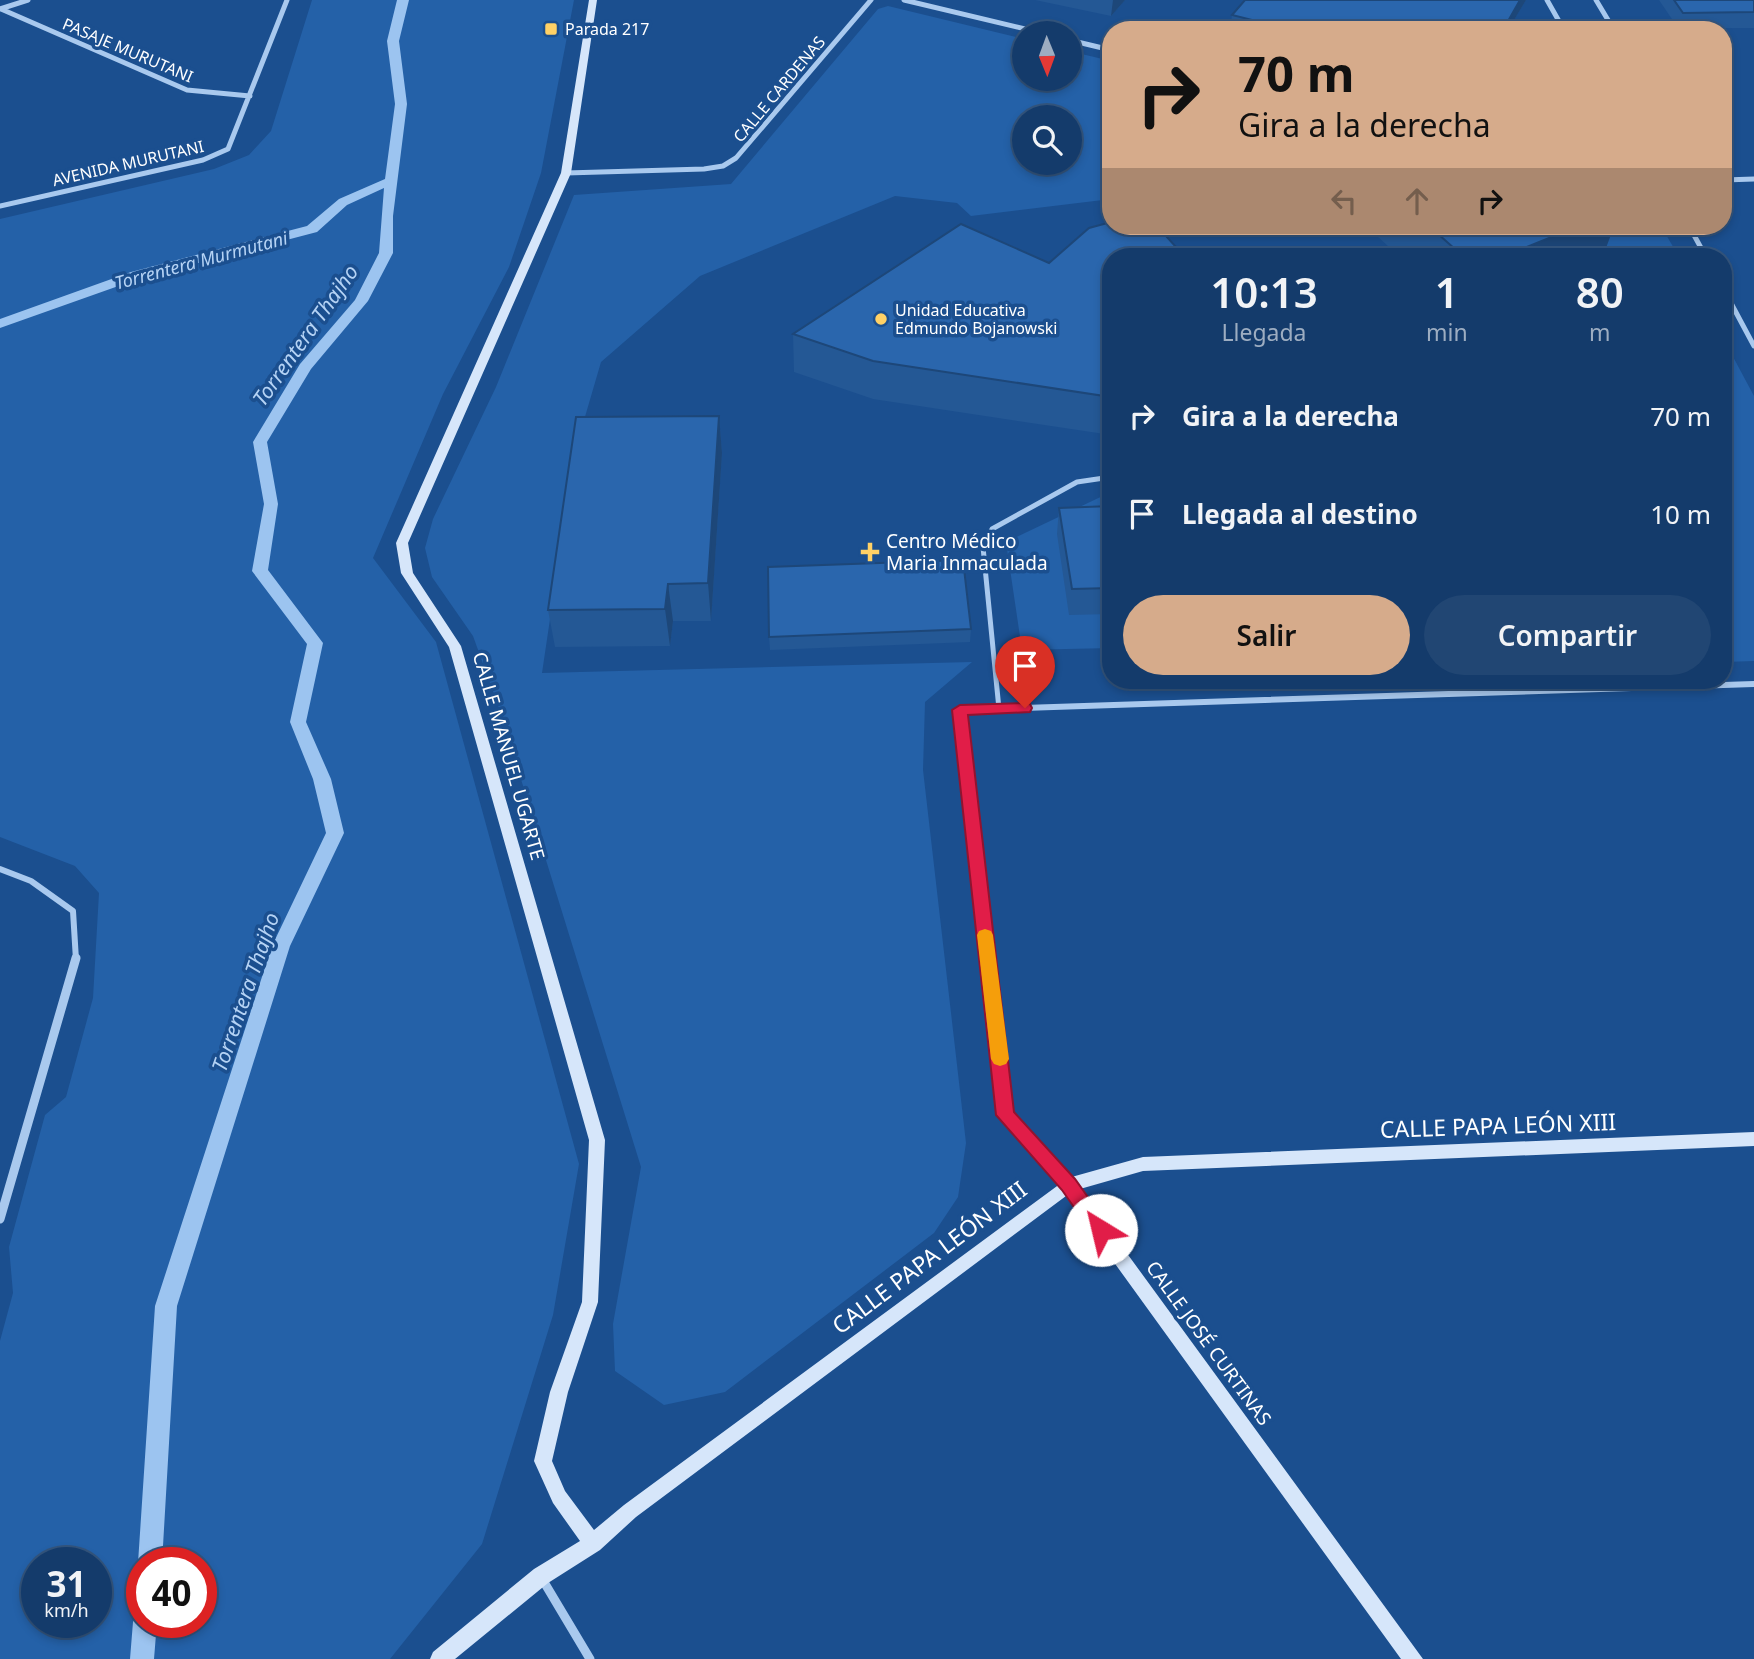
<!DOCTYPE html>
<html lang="es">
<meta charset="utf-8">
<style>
:root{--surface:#143b6b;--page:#214673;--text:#f1f3f6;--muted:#9dadc1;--line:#33557e;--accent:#d6ab8b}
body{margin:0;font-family:"Noto Sans",sans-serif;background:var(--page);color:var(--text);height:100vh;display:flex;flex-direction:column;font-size:26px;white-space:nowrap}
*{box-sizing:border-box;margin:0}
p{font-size:23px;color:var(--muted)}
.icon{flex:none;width:38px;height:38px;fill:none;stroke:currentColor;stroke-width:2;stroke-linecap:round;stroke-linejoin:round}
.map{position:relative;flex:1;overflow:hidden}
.panel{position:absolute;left:1102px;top:248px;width:630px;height:441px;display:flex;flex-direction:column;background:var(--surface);border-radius:28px;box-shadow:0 4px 10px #0003,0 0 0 2px var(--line)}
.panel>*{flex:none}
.top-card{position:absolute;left:1102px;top:21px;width:630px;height:214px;border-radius:28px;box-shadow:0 4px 10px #0003,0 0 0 2px var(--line);background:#d6ab8b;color:#111;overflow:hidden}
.needle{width:46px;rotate:179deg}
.tools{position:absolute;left:1012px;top:21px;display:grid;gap:14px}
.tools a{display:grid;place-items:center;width:70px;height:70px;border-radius:50%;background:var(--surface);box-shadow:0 4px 10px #0003,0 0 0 2px var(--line);font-size:35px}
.speed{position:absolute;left:21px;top:1547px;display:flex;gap:14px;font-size:35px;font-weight:700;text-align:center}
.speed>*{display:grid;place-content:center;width:91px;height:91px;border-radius:50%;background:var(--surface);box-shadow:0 4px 10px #0003,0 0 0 2px var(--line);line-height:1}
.speed small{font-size:18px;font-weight:400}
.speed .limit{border:10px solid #d22;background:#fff;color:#111}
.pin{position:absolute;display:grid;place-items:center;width:60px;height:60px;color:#fff;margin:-72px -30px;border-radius:50% 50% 50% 0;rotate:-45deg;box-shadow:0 0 7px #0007}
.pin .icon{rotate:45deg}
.me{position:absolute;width:77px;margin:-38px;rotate:324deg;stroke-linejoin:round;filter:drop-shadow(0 0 5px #0008)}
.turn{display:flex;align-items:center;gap:24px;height:147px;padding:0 21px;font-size:32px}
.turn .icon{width:91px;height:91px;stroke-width:2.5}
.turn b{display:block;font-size:49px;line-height:60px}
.lanes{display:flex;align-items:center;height:66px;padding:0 21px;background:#0003;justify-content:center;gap:35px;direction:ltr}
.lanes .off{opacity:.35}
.eta{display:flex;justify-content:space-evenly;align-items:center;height:119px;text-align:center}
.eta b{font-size:42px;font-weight:600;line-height:49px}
.primary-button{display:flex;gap:14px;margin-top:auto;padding:14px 21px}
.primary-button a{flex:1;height:80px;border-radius:42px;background:var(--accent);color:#111;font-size:28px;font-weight:600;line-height:80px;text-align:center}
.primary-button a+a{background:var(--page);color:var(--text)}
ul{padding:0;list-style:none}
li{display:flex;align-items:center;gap:21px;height:98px;padding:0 21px}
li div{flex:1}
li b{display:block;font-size:26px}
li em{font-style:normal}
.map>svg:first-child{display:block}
.green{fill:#2461a8;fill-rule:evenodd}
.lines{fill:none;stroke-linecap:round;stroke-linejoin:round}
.stream{fill:#9cc4f0;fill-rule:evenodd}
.lane{stroke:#a9c9ee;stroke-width:5}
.street-far2{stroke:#a9c9ee;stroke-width:5}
.street-far1{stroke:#a9c9ee;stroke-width:6}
.street{stroke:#a9c9ee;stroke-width:9}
.secondary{fill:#d6e6fa;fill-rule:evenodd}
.wall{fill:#245895}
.shaded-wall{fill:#1d4779}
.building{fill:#2a66ad;stroke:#1d4779;stroke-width:2}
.route{fill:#e11d48;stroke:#92132f;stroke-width:2}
.slow{fill:#f59e0b}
.poi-dot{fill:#ffd166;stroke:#1b4f8f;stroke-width:2.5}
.labels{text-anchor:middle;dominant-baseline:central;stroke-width:7;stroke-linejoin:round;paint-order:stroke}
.far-poi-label{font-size:16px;fill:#fff;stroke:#1b4f8f;text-anchor:start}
.far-street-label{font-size:16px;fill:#fff;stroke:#1b4f8f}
.far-water-label{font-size:18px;font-style:italic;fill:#b5d3f5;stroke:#1b4f8f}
.poi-label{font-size:19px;fill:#fff;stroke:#1b4f8f;text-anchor:start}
.street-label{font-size:19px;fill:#fff;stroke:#1b4f8f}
.water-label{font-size:21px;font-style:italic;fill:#b5d3f5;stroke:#1b4f8f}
.near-street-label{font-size:23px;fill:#fff;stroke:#1b4f8f}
</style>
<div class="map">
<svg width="1754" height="1659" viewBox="0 0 1754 1659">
<rect width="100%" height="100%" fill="#1b4f8f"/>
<path class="green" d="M 312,0 L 574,0 L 541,173 L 509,267 L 443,394 L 373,558 L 436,642 L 579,1164 L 553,1315 L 482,1544 L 390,1659 L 0,1659 L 0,1341 L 13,1293 L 9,1247 L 45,1115 L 66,1097 L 93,998 L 99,893 L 75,866 L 0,837 L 0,219 L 214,169 L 249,155 L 271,131 ZM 37,1563 L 96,1563 L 96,1622 L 37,1622 ZM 142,1563 L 201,1563 L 201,1622 L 142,1622 Z
M 888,6 L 1024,39 L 1024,79 L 1069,79 L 1069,51 L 1111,61 L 1111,199 L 971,216 L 957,203 L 895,196 L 700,276 L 601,362 L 575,451 L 542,673 L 972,662 L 925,702 L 923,770 L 966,1143 L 958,1197 L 934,1233 L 725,1392 L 664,1405 L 615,1371 L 613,1324 L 641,1167 L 498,705 L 473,636 L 432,577 L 425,548 L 433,519 L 496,387 L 574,195 L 731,184 L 878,9 ZM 1024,117 L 1069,117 L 1069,163 L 1024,163 Z
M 1541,226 L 1661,226 L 1679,257 L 1578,257 Z
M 1724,340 L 1754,396 L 1754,661 L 1724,662 Z
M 1111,492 L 1111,648 L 1022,650 L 1006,542 Z"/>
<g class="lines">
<path class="stream" d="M 397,0 L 409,0 L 399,41 L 407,104 L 393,216 L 393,253 L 368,301 L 311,369 L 267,442 L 278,504 L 268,570 L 323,643 L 306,722 L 331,779 L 344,833 L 290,946 L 177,1306 L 162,1563 L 142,1563 L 142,1571 L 138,1563 L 155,1306 L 272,946 L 326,833 L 313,779 L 290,722 L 307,644 L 252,571 L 264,504 L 253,442 L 300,364 L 355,300 L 379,253 L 384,188 L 347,205 L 317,232 L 141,278 L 0,328 L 0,319 L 131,272 L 307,226 L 339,199 L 385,179 L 395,104 L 387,41 Z
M 142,1612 L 142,1622 L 157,1622 L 154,1659 L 130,1659 L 133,1622 L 137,1614 Z"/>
<path class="lane" d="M 999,709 L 983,547 L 992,529 L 1077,482 L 1111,477"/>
<path class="street-far2" d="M 904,0 L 1042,33
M 1547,0 L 1564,30
M 1596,0 L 1614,30
M 0,9 L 28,0
M 1,9 L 187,90 L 250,96
M 1069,40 L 1111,50
M 566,173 L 704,169 L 723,166 L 736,158 L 871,0
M 1724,180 L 1754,179
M 0,206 L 203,160 L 228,149 L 287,0
M 1689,226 L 1706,257
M 1724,290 L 1754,346"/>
<path class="street-far1" d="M 0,869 L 31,881 L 73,911 L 76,960
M 988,960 L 960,710 L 1754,684"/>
<path class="street" d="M 988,958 L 1005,1115 L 1068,1185
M 0,1219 L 76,958
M 541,1577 L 590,1659"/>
<path class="secondary" d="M 589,0 L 597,0 L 571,173 L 408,543 L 413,573 L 461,646 L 605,1140 L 598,1302 L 568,1392 L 552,1461 L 565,1491 L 594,1530 L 624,1505 L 1068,1178 L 1143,1157 L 1754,1132 L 1754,1146 L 1143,1171 L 1080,1189 L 1423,1659 L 1401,1659 L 1066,1196 L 636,1517 L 600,1550 L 548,1583 L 455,1659 L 430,1659 L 433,1652 L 534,1569 L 580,1541 L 553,1503 L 534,1461 L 550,1392 L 582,1302 L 589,1140 L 449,647 L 401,573 L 396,543 L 561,173 Z"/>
</g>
<path class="wall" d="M 1035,0 L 1125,0 L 1111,16 Z
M 1245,0 L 1526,0 L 1508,30 L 1230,30 L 1232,15 Z
M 1659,0 L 1754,0 L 1754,28 L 1678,28 Z
M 1366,226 L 1614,226 L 1603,256 L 1600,257 L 1400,257 Z
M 1111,257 L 1111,435 L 873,399 L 794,372 L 793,334 L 1049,263 Z
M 719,416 L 722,453 L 711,621 L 673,621 L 670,646 L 555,647 L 548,610 Z
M 1111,506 L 1111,614 L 1069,615 L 1057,534 L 1059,508 Z
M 971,629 L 970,642 L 770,650 L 769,637 Z"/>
<path class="shaded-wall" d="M 1113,0 L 1125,0 L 1111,16 Z
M 1520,0 L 1526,0 L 1508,30 L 1503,30 Z
M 1579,226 L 1614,226 L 1603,256 L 1600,257 L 1502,257 Z
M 719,416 L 722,453 L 711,621 L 708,583 Z
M 668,584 L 673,621 L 670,646 L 665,609 Z"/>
<path class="building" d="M 1245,0 L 1520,0 L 1503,30 L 1472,30 L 1435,22 L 1428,30 L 1292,30 L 1232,15 Z
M 1674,0 L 1754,0 L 1754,12 L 1683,13 Z
M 1111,222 L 1111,226 L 1157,226 L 1185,257 L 1111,257 L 1111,397 L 873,361 L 793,334 L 961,224 L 1049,263 L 1089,228 Z
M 1429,226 L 1579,226 L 1502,257 L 1464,257 Z
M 719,416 L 708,583 L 668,584 L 665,609 L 548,610 L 576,417 Z
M 1111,506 L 1111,588 L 1072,589 L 1059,508 Z
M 963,560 L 971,629 L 769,637 L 768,567 Z"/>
<path class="route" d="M 1025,703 L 1030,704 L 1032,708 L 1030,712 L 968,715 L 1014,1112 L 1075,1179 L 1107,1224 L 1110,1230 L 1107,1236 L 1101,1238 L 1094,1236 L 1062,1190 L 996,1115 L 952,710 L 960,705 Z"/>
<path class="slow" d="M 985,929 L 991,931 L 993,935 L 1009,1059 L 1006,1064 L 1000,1066 L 994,1064 L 991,1059 L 977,935 L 979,931 Z"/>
<g class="poi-dot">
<rect x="544" y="22" width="14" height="14" rx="3.5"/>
<circle cx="881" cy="319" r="7"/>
<path d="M866.5 541.5h7v7h7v7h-7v7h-7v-7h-7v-7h7z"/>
</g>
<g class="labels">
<g class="far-poi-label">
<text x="565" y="29">Parada 217</text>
<text x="895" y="310">Unidad Educativa<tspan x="895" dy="18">Edmundo Bojanowski</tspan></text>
</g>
<g class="far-street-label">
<text transform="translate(128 50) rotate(23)">PASAJE MURUTANI</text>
<text transform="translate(779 89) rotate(-50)">CALLE CARDENAS</text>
<text transform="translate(128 163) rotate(-13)">AVENIDA MURUTANI</text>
</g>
<g class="far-water-label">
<text transform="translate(201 260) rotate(-15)">Torrentera Murmutani</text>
</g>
<g class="poi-label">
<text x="886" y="541">Centro Médico<tspan x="886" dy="22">Maria Inmaculada</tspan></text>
</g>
<g class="street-label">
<text transform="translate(509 756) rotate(74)">CALLE MANUEL UGARTE</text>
<text transform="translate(1209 1343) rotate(54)">CALLE JOSÉ CURTINAS</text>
</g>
<g class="water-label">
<text transform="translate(305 335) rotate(-55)">Torrentera Thajho</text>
<text transform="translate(245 992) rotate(-71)">Torrentera Thajho</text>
</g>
<g class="near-street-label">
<text transform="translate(1498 1125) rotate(-2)">CALLE PAPA LEÓN XIII</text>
<text transform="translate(929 1257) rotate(-37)">CALLE PAPA LEÓN XIII</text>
</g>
</g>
</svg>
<div class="tools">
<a><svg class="needle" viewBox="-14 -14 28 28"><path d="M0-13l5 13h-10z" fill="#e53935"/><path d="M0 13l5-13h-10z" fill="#9dadc1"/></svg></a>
<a><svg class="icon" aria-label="search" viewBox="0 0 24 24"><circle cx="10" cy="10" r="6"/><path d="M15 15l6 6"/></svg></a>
</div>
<div class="speed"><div>31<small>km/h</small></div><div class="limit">40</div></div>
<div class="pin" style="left:1025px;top:708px;background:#d93025"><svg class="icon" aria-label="arrive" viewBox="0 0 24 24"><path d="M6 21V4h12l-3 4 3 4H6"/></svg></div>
<svg class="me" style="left:1101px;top:1230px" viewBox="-20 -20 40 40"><circle r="19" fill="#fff"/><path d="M0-13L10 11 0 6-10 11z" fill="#e11d48"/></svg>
<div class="top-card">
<div class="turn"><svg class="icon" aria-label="right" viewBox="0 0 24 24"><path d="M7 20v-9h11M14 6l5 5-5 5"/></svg><div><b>70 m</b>Gira a la derecha</div></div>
<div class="lanes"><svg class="icon off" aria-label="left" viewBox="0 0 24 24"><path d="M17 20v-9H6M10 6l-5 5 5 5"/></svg><svg class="icon off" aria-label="ahead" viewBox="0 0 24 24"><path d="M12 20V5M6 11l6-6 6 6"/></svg><svg class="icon" aria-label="right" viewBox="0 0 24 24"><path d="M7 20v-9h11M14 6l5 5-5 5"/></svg></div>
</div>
<section class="panel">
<div class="eta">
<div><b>10:13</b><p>Llegada</p></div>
<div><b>1</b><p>min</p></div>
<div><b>80</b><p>m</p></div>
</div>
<ul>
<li><svg class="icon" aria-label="right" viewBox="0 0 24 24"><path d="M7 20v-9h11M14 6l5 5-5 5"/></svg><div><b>Gira a la derecha</b></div><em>70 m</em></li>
<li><svg class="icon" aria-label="arrive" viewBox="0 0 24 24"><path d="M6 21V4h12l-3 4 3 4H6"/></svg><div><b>Llegada al destino</b></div><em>10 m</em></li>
</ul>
<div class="primary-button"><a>Salir</a><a>Compartir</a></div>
</section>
</div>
